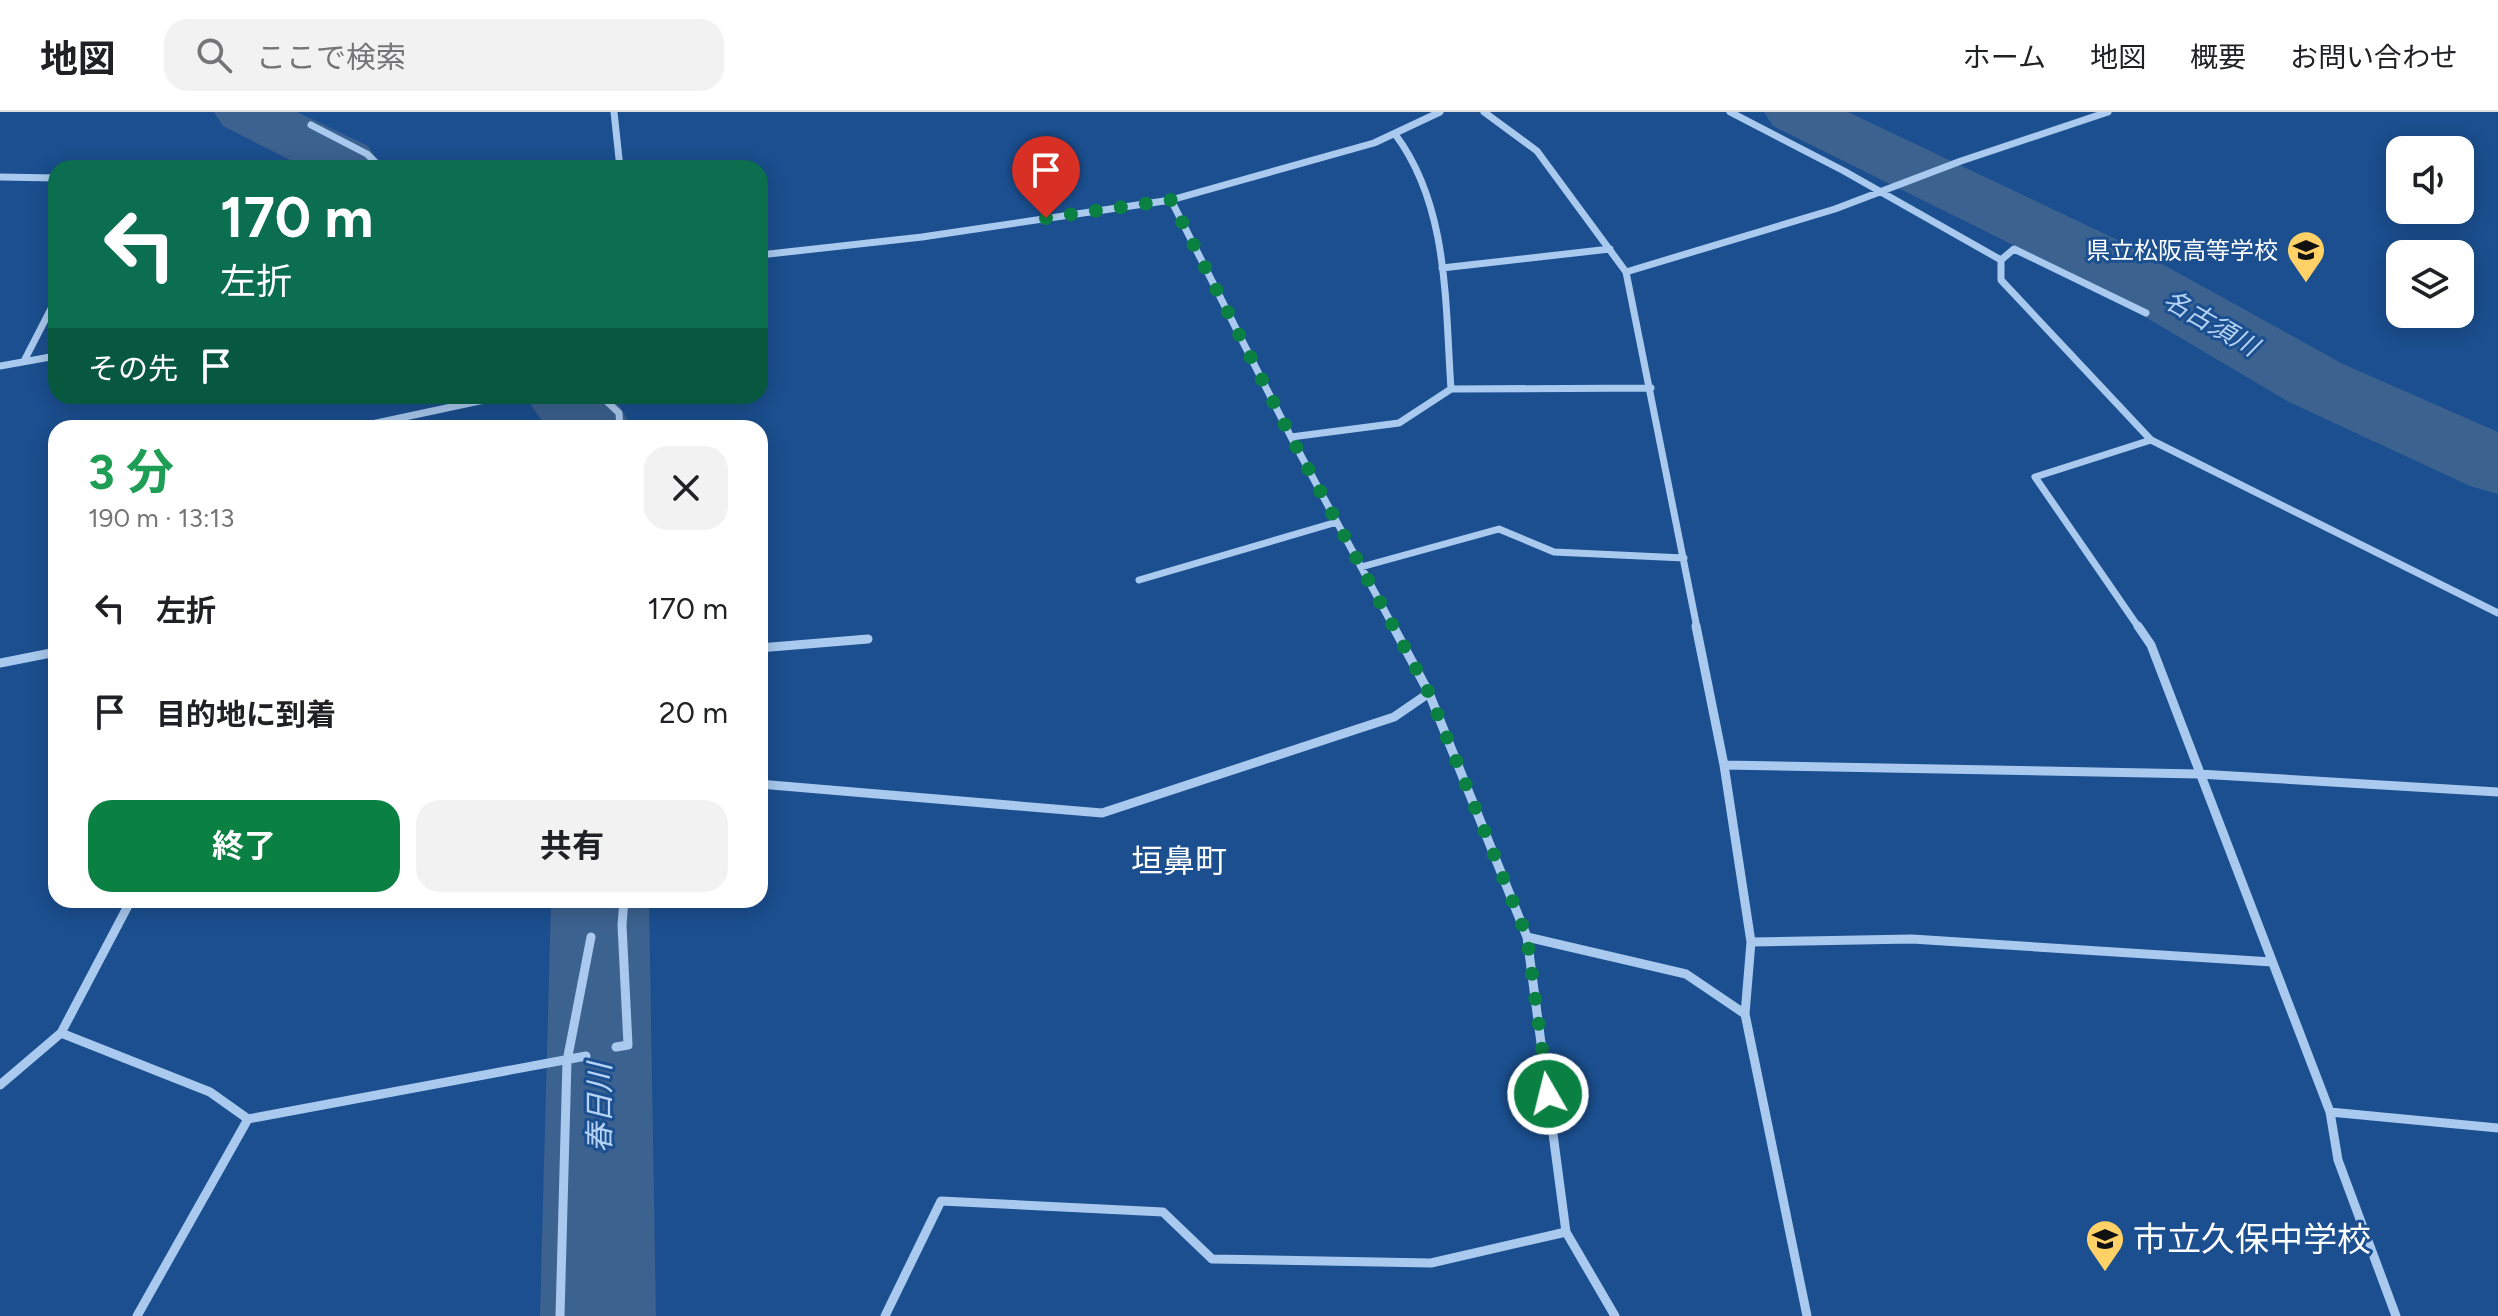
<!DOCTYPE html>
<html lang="ja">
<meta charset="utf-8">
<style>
:root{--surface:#fff;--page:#f2f2f2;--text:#202124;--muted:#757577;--line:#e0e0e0;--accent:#0b8043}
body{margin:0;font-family:Figtree,"Noto Sans JP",sans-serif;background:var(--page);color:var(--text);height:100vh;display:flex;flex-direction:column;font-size:30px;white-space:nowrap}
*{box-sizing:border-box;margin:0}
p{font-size:26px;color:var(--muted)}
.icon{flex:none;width:44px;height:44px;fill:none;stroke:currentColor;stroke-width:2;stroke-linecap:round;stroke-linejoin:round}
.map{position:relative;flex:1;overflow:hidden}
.panel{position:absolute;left:48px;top:308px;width:720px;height:488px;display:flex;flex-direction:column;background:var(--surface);border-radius:24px;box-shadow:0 4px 20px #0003}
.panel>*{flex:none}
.guide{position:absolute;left:48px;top:48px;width:720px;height:244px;border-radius:24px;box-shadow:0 4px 20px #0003;background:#0b6e4f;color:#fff;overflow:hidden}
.buttons{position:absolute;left:2386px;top:24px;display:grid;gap:16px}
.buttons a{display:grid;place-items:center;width:88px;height:88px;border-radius:16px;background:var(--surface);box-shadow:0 4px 20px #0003;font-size:40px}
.pin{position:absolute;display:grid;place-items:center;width:68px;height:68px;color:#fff;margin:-82px -34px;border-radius:50% 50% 50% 0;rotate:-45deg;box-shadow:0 0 8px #0007}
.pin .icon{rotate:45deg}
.me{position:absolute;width:88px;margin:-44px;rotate:352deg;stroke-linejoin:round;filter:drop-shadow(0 0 6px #0008)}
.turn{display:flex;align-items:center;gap:28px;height:168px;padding:0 40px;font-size:36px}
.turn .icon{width:104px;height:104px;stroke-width:2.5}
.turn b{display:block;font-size:56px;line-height:68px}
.then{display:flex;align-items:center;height:76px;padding:0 40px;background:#0003;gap:16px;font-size:30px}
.round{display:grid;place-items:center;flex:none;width:84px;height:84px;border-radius:24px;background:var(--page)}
.overview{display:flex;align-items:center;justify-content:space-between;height:136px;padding:0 40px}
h1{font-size:48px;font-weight:700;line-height:60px;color:#1e9e55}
.action{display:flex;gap:16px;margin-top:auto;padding:16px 40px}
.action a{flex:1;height:92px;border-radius:24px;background:var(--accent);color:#fff;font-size:32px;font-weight:700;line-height:92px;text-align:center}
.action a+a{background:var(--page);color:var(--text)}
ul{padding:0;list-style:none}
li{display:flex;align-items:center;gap:24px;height:104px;padding:0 40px}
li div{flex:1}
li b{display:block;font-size:30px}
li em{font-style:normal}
header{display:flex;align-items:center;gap:48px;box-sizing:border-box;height:112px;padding:0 40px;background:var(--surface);border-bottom:2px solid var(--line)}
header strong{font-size:38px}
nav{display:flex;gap:44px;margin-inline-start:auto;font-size:28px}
.search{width:560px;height:72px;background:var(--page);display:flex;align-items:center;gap:20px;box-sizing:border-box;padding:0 28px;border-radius:24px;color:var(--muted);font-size:30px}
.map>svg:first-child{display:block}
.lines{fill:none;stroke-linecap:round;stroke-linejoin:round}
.river{fill:#3c6290;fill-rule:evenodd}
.street-far1{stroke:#a9c9ee;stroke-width:7}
.street{stroke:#a9c9ee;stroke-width:9}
.route{stroke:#0b8043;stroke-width:14;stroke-dasharray:0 25.2}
.labels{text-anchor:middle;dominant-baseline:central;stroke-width:6;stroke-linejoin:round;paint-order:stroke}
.far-poi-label{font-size:24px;fill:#fff;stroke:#1b4f8f;text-anchor:end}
.far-water-label{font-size:26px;font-style:italic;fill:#b5d3f5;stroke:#1b4f8f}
.water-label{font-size:30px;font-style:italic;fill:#b5d3f5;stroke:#1b4f8f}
.quarter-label{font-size:32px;fill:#fff;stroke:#1b4f8f}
.near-poi-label{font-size:34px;fill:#fff;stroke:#1b4f8f;text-anchor:start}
</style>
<header>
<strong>地図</strong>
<div class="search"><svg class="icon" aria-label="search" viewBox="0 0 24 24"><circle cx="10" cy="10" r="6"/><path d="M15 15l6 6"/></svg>ここで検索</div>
<nav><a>ホーム</a><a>地図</a><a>概要</a><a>お問い合わせ</a></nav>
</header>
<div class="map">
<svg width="2498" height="1204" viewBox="0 0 2498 1204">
<rect width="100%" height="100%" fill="#1b4f8f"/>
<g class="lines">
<path class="river" d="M 214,0 L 297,0 L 368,34 L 383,56 L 306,56 L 223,14 Z
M 1764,0 L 1848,0 L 2126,132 L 2343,252 L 2498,320 L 2498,382 L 2470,374 L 2289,290 L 2076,164 L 1773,14 Z
M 525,284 L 609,284 L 621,296 L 632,316 L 547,316 Z
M 551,788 L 649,788 L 656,1204 L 540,1204 Z"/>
<path class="street-far1" d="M 614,0 L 620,56
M 1484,0 L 1537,39 L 1626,160 L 1697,516
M 1730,0 L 1844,59 L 2001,148 L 2001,168 L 2151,328 L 2498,501
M 311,13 L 367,42 L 381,56
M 0,65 L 56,66
M 1171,88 L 1291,325 L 1394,516
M 760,143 L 922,125 L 1171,88 L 1374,31 L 1440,0
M 2001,148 L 2014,137 L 2146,201
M 1442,156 L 1610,137
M 1626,160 L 1835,97 L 1961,49 L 2108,0
M 24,249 L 56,187
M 0,254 L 56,244
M 1451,277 L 1651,276
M 601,284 L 619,301 L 620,316
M 353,316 L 503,284
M 1291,325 L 1399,311 L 1451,277 C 1445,191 1449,94 1395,22
M 1361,455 L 1499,417 L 1554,440 L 1684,446
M 1139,468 L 1337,410
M 2139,516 L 2035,365 L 2151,328"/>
<path class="street" d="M 1393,514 L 1429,581 L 1527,825 L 1566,1120 L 1615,1204
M 1696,514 L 1724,653 L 1751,830 L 1745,902 L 1807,1204
M 2138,514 L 2151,533 L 2330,1000 L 2498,1016
M 760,536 L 868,527
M 0,551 L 56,540
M 1724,653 L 2199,662 L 2498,680
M 760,672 L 1102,701 L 1394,605 L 1429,581
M 1527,825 L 1686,862 L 1745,902
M 1751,830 L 1912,827 L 2272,850
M 61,921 L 210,980 L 248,1007 L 137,1204
M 616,935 L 628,933 L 622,813 L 624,788
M 0,973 L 61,921 L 131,788
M 2330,1000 L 2338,1048 L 2396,1204
M 248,1007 L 586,944
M 560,1204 L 567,949 L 591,825
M 885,1204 L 941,1089 L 1163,1100 L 1212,1147 L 1431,1151 L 1566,1120"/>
</g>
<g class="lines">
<path class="route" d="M 1046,106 L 1171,88 L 1291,325 L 1429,581 L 1527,825 L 1548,982"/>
</g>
<defs>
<symbol id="school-pin" viewBox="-11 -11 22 30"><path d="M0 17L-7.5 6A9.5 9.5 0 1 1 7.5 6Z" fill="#ffd166" stroke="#1b4f8f"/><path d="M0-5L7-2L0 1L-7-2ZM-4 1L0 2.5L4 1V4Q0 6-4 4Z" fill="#111"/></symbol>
</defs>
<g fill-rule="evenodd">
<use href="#school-pin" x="2284" y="116" width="44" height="60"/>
<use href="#school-pin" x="2083" y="1105" width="44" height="60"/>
</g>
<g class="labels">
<g class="far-poi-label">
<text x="2278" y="138">県立松阪高等学校</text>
</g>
<g class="far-water-label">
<text transform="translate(2211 211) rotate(30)">名古須川</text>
</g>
<g class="water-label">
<text transform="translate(599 996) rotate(-90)">春日川</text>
</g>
<g class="quarter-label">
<text x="1179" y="749">垣鼻町</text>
</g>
<g class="near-poi-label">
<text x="2133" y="1127">市立久保中学校</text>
</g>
</g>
</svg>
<div class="buttons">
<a><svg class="icon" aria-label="sound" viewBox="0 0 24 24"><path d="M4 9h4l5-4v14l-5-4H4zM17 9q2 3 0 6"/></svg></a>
<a><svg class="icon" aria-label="layers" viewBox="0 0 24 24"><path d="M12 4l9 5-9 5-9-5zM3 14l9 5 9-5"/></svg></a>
</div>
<div class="pin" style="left:1046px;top:106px;background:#d93025"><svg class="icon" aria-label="arrive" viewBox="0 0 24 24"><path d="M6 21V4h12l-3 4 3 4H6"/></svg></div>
<svg class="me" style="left:1548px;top:982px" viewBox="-20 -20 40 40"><circle r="17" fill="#0b8043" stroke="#fff" stroke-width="3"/><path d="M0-11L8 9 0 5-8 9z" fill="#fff"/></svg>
<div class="guide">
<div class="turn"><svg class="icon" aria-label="left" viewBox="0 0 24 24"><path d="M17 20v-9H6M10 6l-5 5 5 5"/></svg><div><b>170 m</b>左折</div></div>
<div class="then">その先<svg class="icon" aria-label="arrive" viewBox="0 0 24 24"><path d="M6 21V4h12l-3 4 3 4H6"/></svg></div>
</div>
<section class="panel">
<div class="overview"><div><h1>3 分</h1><p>190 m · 13:13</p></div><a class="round"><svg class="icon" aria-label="close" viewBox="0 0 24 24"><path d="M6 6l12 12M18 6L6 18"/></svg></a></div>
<ul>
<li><svg class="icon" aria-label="left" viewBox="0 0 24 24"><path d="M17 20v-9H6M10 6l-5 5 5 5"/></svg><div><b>左折</b></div><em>170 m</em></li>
<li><svg class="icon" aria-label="arrive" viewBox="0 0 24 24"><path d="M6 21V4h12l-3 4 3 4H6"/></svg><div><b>目的地に到着</b></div><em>20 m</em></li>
</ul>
<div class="action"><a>終了</a><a>共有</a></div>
</section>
</div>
